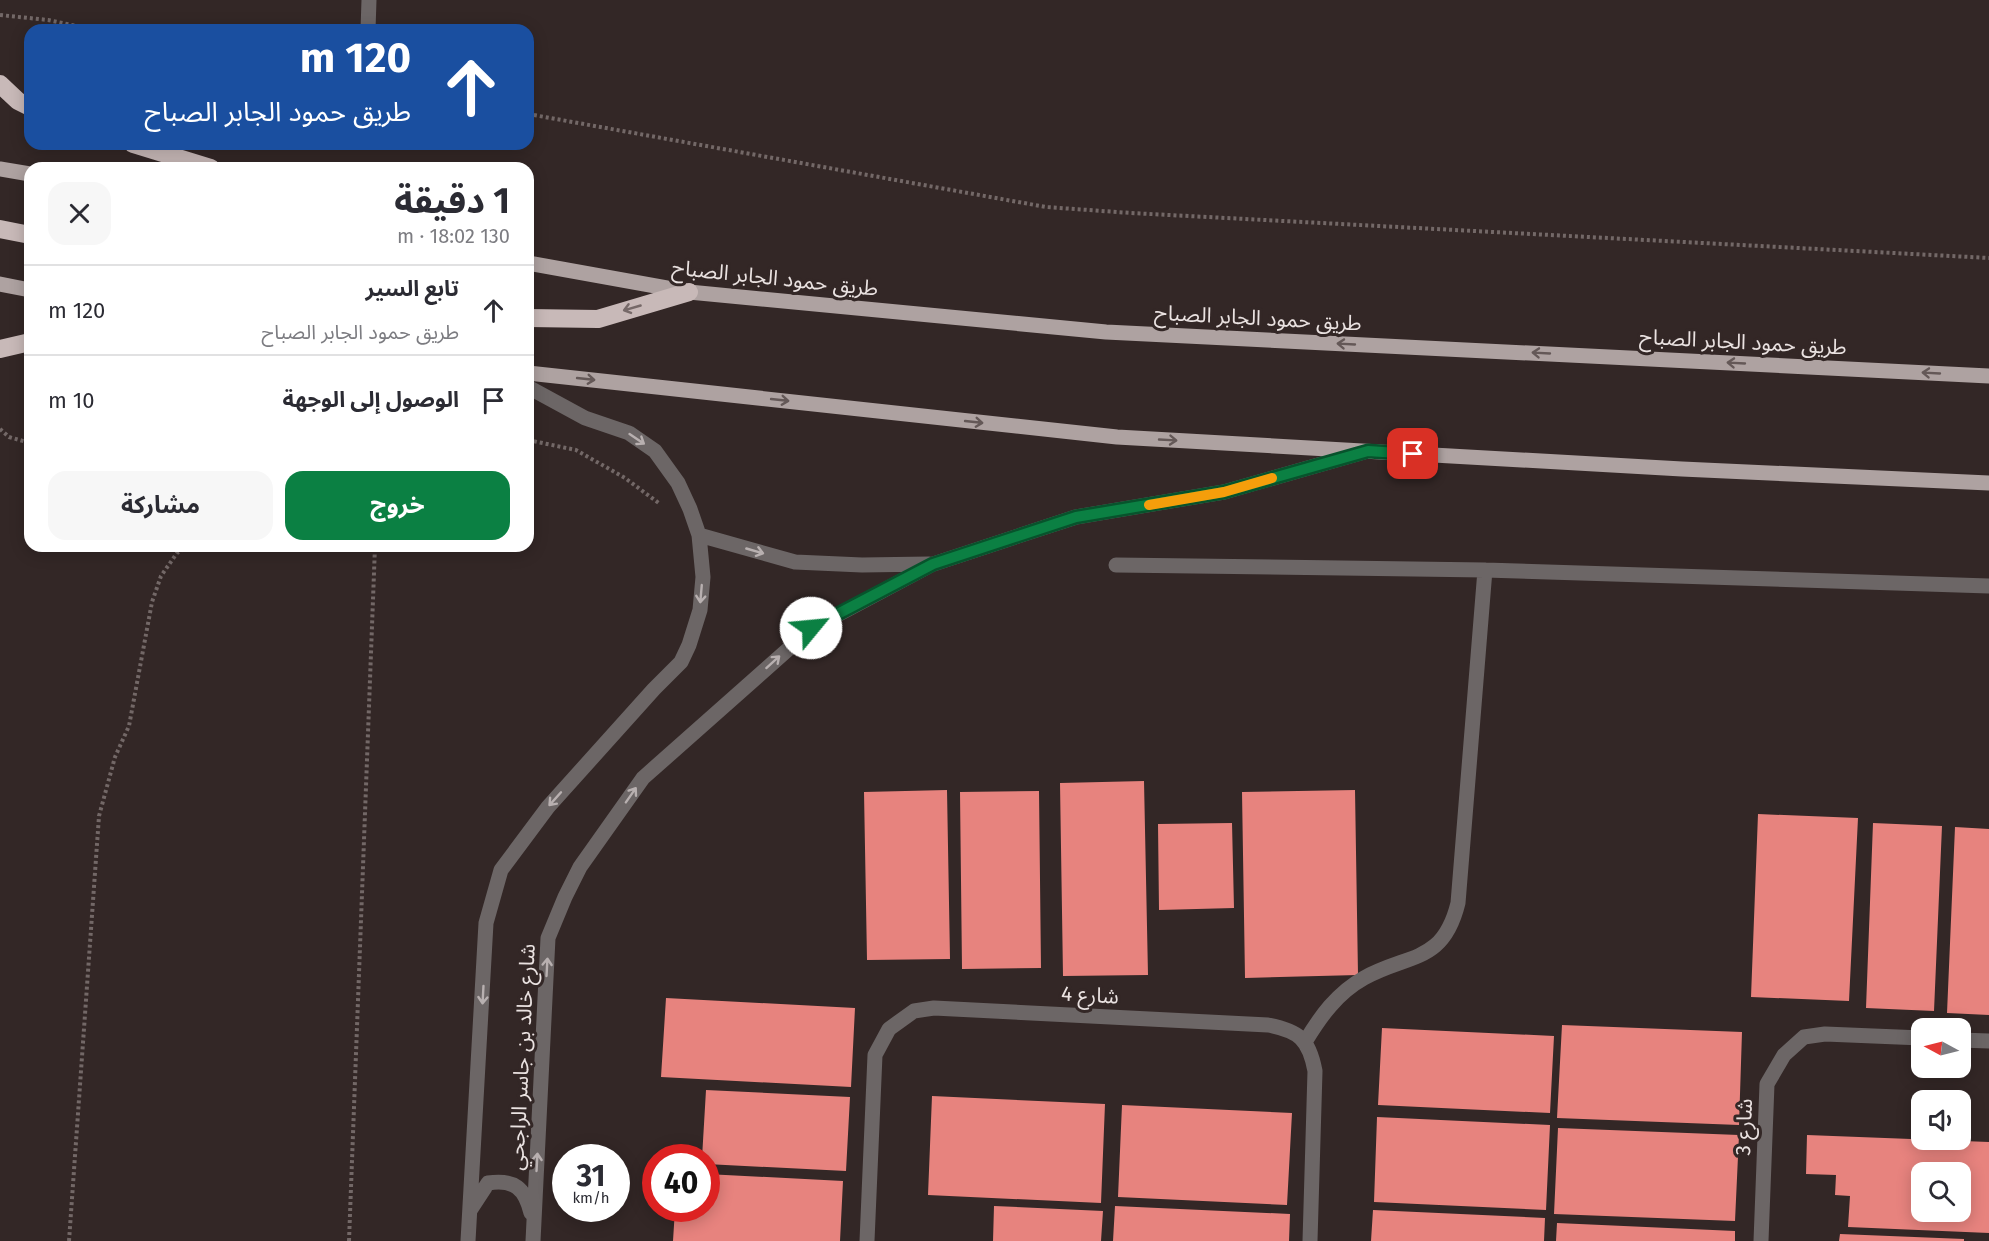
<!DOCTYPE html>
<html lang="ar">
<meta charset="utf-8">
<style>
:root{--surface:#fff;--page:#f7f7f7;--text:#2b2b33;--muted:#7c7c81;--line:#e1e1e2;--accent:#0b8043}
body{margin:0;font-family:"Fira Sans","Noto Sans Arabic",sans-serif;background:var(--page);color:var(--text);direction:rtl;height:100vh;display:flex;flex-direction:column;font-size:22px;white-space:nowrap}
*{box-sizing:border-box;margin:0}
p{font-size:20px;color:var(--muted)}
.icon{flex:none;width:33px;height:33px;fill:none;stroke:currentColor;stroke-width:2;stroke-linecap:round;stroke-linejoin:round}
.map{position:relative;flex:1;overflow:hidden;direction:ltr}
.side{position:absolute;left:24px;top:162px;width:510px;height:390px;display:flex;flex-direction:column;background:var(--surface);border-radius:18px;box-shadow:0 3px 15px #0003;direction:rtl}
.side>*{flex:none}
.guide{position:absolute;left:24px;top:24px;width:510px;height:126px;border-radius:18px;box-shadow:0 3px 15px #0003;direction:rtl;background:#1a4fa0;color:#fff;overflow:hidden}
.needle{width:39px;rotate:277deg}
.controls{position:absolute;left:1911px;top:1018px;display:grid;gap:12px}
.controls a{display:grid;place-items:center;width:60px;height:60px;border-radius:12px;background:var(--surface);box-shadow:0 3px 15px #0003;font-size:30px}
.speed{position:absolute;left:552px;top:1144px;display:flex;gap:12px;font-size:30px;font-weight:700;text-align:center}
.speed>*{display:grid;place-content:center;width:78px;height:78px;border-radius:50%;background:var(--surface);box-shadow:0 3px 15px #0003;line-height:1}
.speed small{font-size:15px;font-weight:400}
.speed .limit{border:9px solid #d22;background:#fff;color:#111}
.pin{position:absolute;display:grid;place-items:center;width:51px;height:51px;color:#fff;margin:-26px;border-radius:12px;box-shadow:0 3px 9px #0006}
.me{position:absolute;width:66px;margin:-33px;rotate:62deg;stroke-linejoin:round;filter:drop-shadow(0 0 4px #0008)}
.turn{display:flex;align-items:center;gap:21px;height:126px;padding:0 24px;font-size:27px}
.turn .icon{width:78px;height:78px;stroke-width:2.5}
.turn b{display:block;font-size:42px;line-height:51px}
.round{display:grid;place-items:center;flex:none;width:63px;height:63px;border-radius:18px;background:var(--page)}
.summary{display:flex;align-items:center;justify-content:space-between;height:102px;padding:0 24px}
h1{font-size:36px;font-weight:700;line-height:45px}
.action{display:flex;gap:12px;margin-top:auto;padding:12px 24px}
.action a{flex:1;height:69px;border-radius:18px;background:var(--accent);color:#fff;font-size:24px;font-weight:700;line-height:69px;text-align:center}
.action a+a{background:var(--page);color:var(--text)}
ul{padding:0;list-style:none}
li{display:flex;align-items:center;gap:18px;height:90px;padding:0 24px;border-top:2px solid var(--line)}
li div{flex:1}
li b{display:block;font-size:22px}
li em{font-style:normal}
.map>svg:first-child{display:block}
.building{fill:#e7837e;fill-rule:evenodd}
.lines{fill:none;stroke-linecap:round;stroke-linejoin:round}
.path{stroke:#736867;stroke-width:4;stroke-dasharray:3 3;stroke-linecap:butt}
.minor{stroke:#6c6666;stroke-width:15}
.major{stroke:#aea2a1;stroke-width:15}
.highway{stroke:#c8b9b8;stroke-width:18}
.oneway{stroke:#766968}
.oneway2{stroke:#645857}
.oneway3{stroke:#b8b0b0}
.route-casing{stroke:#07532c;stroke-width:15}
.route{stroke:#0b8043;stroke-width:10}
.slow{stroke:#f59e0b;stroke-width:10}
.labels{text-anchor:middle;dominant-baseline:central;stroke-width:6;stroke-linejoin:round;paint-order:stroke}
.street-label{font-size:21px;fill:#eae2e1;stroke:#332726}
</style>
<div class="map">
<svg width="1989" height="1241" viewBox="0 0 1989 1241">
<rect width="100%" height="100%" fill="#332726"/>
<path class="building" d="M 1144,781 L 1148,975 L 1063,976 L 1060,783 Z
M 947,790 L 950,959 L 867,960 L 864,792 Z
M 1355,790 L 1358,975 L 1245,978 L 1242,792 Z
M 1039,791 L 1041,968 L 962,969 L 960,792 Z
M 1758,814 L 1858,818 L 1849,1001 L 1751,997 Z
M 1232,823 L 1234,908 L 1159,910 L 1158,824 Z
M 1873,823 L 1942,826 L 1934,1011 L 1866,1008 Z
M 1955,827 L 1989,829 L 1989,1015 L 1947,1013 Z
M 666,998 L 855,1008 L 851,1087 L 661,1077 Z
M 1562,1025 L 1742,1032 L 1739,1125 L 1557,1118 Z
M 1382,1028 L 1554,1036 L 1550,1113 L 1378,1105 Z
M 706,1090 L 850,1097 L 846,1171 L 706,1164 L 706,1158 L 702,1158 Z
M 932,1096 L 1105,1104 L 1101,1203 L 928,1195 Z
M 1122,1105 L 1292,1113 L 1287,1205 L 1118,1197 Z
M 1377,1117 L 1550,1125 L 1546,1210 L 1374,1202 Z
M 1558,1128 L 1739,1135 L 1735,1221 L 1554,1214 Z
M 1807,1135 L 1989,1142 L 1989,1233 L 1848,1227 L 1850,1196 L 1835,1195 L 1836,1175 L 1806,1174 ZM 1922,1173 L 1960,1173 L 1960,1212 L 1922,1212 Z
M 706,1174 L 843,1181 L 840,1241 L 673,1241 L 675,1209 L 706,1209 Z
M 994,1206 L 1103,1211 L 1101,1241 L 993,1241 Z
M 1115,1206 L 1290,1214 L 1289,1241 L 1113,1241 Z
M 1373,1210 L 1545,1218 L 1544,1241 L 1371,1241 Z
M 1557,1223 L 1735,1231 L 1735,1241 L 1556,1241 Z
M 1840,1234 L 1964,1239 L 1964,1241 L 1839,1241 Z"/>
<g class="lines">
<path class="path" d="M 0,15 L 48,20 L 96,30
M 528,114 L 1046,207 L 1131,213 L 1989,258
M 0,429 L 9,437 L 30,443
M 528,440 L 576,450 L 625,478 L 660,504
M 69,1241 L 99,816 L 115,757 L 129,726 L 152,602 L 161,576 L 177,553 L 189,546
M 349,1241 L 375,546"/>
<path class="minor" d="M 368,30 L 369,0
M 699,535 L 795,562 L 862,565 L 929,564
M 1116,565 L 1485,570 L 1989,586
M 1960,1040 L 1989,1041
M 1305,1042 C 1320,1017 1337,993 1364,978 C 1409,953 1443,964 1458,903 L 1485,570
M 471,1209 L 488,1183 C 514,1179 525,1188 531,1213
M 468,1241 L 486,923 L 501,870 L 548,807 L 654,689 L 681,662 L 689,645 L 700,610 L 703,577 L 699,535 L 690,509 L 678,483 L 655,451 L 629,433 L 585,418 L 528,387
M 533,1241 L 548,938 L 565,897 L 580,867 L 643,778 L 811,629 L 933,564 L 1076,517 L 1224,492 L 1364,452
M 867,1241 L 875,1055 L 889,1029 L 914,1011 L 934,1008 L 1268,1025 C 1299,1031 1309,1039 1315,1071 L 1310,1241
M 1761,1241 L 1767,1084 L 1784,1055 L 1804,1037 L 1825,1034 L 1922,1038"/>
<path class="major" d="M 0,169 L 30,174
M 528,263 L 689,292 L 1106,332 L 1989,376
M 0,284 L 30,290
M 528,373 L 1117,437 L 1682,469 L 1989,483"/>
<path class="highway" d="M 0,84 L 18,101 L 30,107
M 133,144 L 211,168
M 0,229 L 30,235
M 528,318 L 598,319 L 689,292
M 0,349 L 30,342"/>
</g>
<defs><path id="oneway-shaft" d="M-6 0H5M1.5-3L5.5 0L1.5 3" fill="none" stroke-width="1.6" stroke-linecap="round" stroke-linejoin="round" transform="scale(1.5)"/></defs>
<use class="oneway" href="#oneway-shaft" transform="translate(632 308) rotate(164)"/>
<g class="oneway2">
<use href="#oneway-shaft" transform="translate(1346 344) rotate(-177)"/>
<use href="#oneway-shaft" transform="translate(1541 353) rotate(-177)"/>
<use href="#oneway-shaft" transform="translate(1736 363) rotate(-177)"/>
<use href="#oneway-shaft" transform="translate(1931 373) rotate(-177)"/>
<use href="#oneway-shaft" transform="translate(586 379) rotate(6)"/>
<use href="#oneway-shaft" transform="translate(780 400) rotate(6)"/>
<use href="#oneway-shaft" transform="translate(974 422) rotate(6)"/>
<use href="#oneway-shaft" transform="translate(1168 440) rotate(3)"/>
</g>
<g class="oneway3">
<use href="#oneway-shaft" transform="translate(637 439) rotate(34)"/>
<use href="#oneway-shaft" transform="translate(755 551) rotate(16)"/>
<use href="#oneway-shaft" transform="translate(701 594) rotate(95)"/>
<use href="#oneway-shaft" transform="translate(773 662) rotate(-42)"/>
<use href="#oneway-shaft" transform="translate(631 795) rotate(-55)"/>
<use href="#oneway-shaft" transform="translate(555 799) rotate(132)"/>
<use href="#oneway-shaft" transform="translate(547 967) rotate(-87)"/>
<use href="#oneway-shaft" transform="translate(483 995) rotate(93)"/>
<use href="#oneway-shaft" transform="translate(537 1162) rotate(-87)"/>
</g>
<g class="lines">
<defs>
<path id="route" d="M 811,628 L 933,564 L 1076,517 L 1224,492 L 1368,451 L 1413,454"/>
</defs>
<use href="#route" class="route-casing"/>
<use href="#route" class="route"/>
<path class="slow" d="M 1149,505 L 1224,492 L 1272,478"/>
</g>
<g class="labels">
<g class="street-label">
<text transform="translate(775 278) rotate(6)">طريق حمود الجابر الصباح</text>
<text transform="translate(1258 318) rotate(3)">طريق حمود الجابر الصباح</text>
<text transform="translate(1743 342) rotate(3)">طريق حمود الجابر الصباح</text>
<text transform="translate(1090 995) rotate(3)">شارع 4</text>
<text transform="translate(522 1057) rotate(-87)">شارع خالد بن جاسر الراجحي</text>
<text transform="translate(1744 1127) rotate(-88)">شارع 3</text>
</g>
</g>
</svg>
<div class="controls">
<a><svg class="needle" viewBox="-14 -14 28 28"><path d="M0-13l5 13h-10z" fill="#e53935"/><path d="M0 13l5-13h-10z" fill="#7c7c81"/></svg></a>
<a><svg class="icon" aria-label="sound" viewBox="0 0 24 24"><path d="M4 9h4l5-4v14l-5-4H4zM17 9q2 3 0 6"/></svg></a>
<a><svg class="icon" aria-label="search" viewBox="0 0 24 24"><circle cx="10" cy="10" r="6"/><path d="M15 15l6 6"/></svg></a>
</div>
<div class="speed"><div>31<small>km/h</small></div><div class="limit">40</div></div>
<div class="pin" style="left:1413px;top:454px;background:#d93025"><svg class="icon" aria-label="arrive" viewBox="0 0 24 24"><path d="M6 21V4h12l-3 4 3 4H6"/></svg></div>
<svg class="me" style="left:811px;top:628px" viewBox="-20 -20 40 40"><circle r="19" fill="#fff"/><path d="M0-13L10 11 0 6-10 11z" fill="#0b8043"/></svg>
<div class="guide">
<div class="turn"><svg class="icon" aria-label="ahead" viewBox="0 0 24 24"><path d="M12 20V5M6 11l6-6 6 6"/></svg><div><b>120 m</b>طريق حمود الجابر الصباح</div></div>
</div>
<section class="side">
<div class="summary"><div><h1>1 دقيقة</h1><p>130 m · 18:02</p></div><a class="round"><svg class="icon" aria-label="close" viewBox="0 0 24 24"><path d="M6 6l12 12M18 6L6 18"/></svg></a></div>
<ul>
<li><svg class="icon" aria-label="ahead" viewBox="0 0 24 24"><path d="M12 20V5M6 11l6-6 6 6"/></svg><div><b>تابع السير</b><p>طريق حمود الجابر الصباح</p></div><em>120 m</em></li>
<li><svg class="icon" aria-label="arrive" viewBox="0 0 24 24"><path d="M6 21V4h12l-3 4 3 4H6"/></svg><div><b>الوصول إلى الوجهة</b></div><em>10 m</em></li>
</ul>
<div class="action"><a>خروج</a><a>مشاركة</a></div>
</section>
</div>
